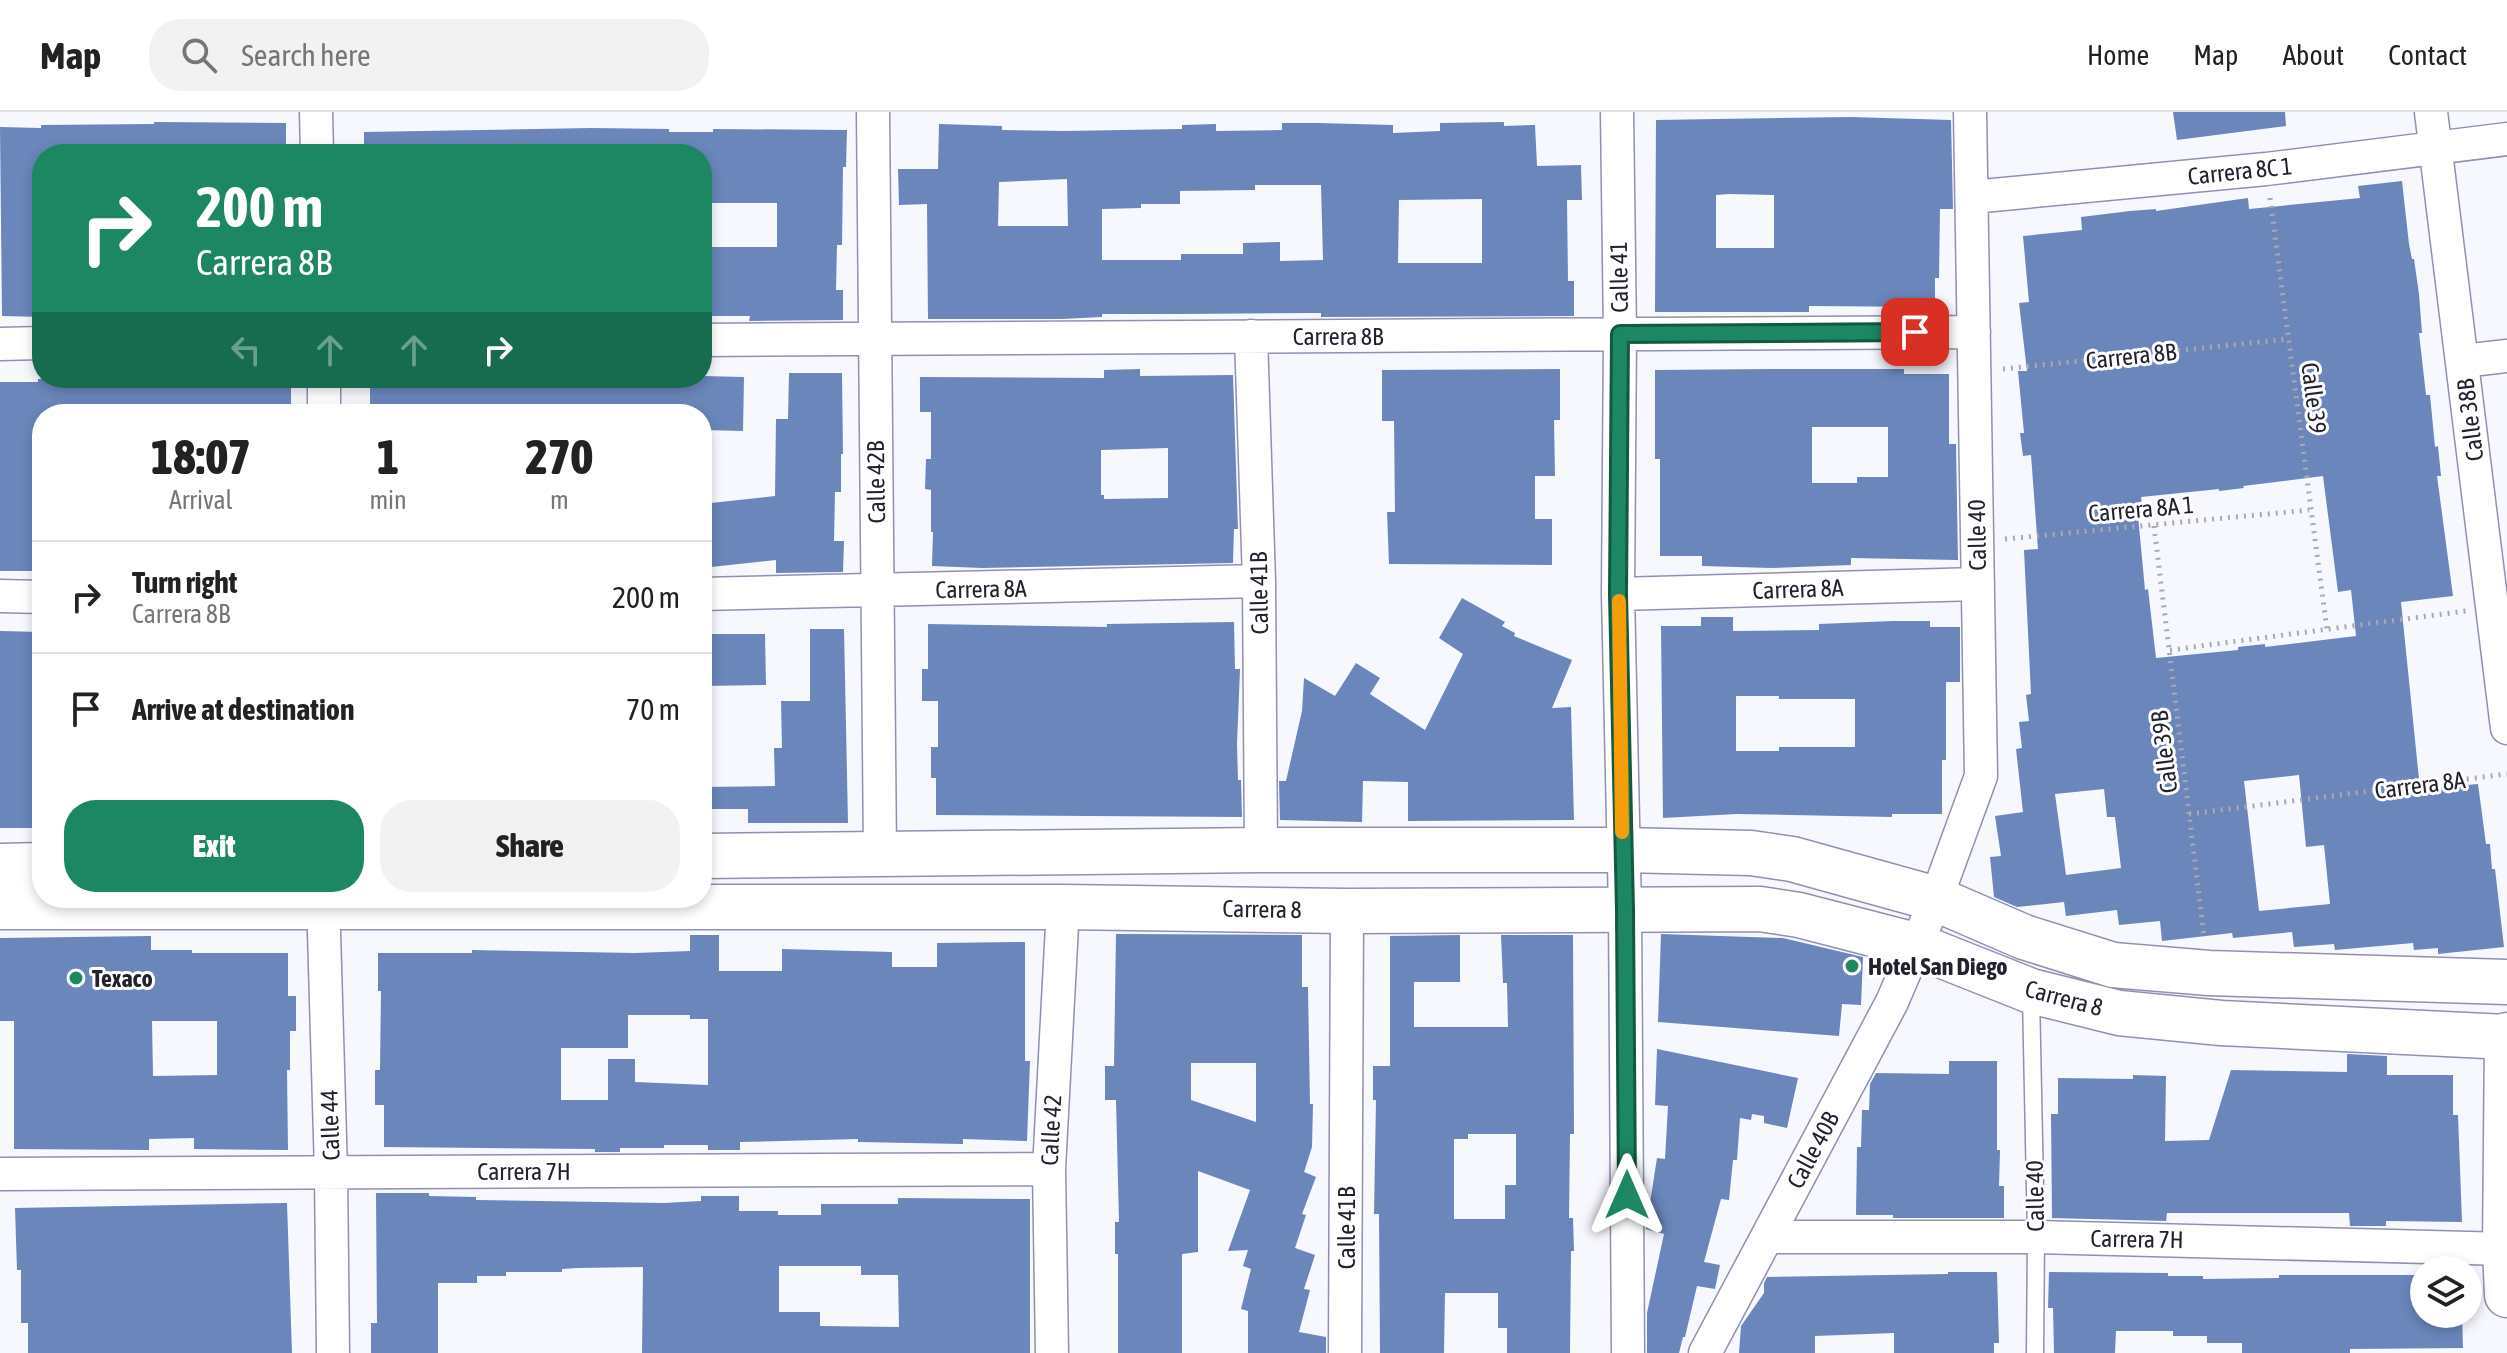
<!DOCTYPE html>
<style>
:root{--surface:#fff;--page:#f2f2f2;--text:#222;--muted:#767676;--line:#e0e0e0;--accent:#1d8764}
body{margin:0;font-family:"Asap Condensed",sans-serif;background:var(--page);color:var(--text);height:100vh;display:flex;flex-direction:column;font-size:30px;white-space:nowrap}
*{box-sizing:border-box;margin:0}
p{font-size:26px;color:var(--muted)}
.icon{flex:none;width:44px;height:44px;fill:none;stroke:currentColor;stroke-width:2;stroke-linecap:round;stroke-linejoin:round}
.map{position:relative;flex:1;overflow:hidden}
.sheet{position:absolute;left:32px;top:292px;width:680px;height:504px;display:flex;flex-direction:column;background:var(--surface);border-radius:32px;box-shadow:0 4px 12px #0003}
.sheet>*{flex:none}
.top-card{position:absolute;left:32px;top:32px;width:680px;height:244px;border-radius:32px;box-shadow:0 4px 12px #0003;background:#1d8764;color:#fff;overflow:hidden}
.fabs{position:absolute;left:2410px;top:1144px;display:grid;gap:16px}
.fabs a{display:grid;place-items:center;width:72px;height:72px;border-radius:50%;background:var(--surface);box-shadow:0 4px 12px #0003;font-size:40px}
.pin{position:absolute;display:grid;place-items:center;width:68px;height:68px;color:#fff;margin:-34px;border-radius:16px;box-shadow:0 4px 12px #0006}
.me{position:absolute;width:88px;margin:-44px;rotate:0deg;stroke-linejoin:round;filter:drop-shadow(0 0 6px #0008)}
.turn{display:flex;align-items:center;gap:28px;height:168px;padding:0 32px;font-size:36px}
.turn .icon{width:104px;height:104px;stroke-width:2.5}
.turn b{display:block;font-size:56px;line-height:68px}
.lanes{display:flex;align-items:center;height:76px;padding:0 32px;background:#0003;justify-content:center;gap:40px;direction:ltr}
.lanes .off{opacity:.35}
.eta{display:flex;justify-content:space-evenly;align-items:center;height:136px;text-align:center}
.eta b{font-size:48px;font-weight:800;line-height:56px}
.action{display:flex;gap:16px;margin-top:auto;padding:16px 32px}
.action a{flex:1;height:92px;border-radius:32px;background:var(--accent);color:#fff;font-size:32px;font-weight:800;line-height:92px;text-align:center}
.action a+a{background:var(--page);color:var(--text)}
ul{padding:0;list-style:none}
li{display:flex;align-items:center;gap:24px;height:112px;padding:0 32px;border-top:2px solid var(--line)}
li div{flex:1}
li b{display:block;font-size:30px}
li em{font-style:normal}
header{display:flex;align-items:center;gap:48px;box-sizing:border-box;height:112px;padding:0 40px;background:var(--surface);border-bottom:2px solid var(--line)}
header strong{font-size:38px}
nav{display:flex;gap:44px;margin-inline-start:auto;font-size:28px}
.search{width:560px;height:72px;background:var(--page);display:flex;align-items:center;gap:20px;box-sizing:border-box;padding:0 28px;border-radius:32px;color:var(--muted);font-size:30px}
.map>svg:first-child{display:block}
.building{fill:#6a86ba;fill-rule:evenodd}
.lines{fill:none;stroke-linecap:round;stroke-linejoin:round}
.lane-casing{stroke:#9190b0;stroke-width:19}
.street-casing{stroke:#9190b0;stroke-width:35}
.secondary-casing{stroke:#9190b0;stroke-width:47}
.path{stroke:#a9a9b2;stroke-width:5;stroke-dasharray:2 6;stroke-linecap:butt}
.lane{stroke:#fff;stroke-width:16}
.street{stroke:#fff;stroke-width:32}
.secondary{stroke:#fff;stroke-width:44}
.route-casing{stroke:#135841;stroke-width:20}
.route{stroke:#1d8764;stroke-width:14}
.slow{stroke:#f59e0b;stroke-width:14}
.poi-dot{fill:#1d8764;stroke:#fff;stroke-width:3}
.labels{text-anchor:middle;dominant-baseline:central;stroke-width:6;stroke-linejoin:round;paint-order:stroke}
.street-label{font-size:24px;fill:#22212e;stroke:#fff}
.poi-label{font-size:24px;font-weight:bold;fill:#22212e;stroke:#fff;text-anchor:start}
</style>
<header>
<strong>Map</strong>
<div class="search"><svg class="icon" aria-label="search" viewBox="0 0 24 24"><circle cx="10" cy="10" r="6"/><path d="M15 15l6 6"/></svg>Search here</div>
<nav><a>Home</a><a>Map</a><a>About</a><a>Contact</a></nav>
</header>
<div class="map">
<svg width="2507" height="1241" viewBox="0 0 2507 1241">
<rect width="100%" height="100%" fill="#f7f7fe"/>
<path class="building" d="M 2173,0 L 2285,0 L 2286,14 L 2177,28 Z
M 1851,5 L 1951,8 L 1953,97 L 1940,97 L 1939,166 L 1935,166 L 1935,195 L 1809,194 L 1809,200 L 1655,200 L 1656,8 ZM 1729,82 L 1774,83 L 1774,136 L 1716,136 L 1716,83 Z
M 154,10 L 286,11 L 286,42 L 42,42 L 42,205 L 2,204 L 0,15 L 41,16 L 41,13 L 154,12 Z
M 1504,10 L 1504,14 L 1535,13 L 1537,54 L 1581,53 L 1582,88 L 1567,88 L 1568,169 L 1574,169 L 1574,204 L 1321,205 L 1321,201 L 1180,202 L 1102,202 L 1102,205 L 1061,207 L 928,207 L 927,92 L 899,93 L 898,57 L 938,57 L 939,12 L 1002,14 L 1002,18 L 1064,19 L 1182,17 L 1182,13 L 1216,12 L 1216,19 L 1282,18 L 1282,11 L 1318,11 L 1393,13 L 1393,21 L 1440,19 L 1440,11 ZM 1067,67 L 1068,114 L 998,114 L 999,70 ZM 1255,73 L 1321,73 L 1323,148 L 1280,149 L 1280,130 L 1243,131 L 1243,142 L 1181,142 L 1181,148 L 1102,148 L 1102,97 L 1141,96 L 1141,92 L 1180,92 L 1180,79 L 1255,78 ZM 1482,87 L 1482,151 L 1398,151 L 1399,88 Z
M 592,16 L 669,17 L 669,20 L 713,20 L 713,17 L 847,18 L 846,55 L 843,55 L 842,133 L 837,133 L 836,178 L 843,178 L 843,208 L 749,209 L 750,204 L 702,204 L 702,135 L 777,135 L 777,91 L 702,91 L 702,42 L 364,42 L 364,20 Z
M 2402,69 L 2409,132 L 2412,147 L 2414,147 L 2419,182 L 2422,221 L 2419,221 L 2426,283 L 2430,283 L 2435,335 L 2438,334 L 2441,364 L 2437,364 L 2453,484 L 2401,490 L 2420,677 L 2478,672 L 2486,732 L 2490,732 L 2492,757 L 2495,757 L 2504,835 L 2438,842 L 2438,836 L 2414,838 L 2413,831 L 2335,838 L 2334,832 L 2294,835 L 2292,820 L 2233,826 L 2232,821 L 2162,829 L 2160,809 L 2119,813 L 2117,798 L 2066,804 L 2064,790 L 2017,795 L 1994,785 L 1990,745 L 2001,744 L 1995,704 L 2023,700 L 2016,637 L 2022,636 L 2019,610 L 2029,609 L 2026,583 L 2031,582 L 2024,438 L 2038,437 L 2031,343 L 2023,344 L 2020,321 L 2024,321 L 2018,259 L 2027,259 L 2019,191 L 2029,190 L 2023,124 L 2082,118 L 2081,105 L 2130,99 L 2156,97 L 2156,99 L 2248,86 L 2249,97 L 2360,86 L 2358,74 ZM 2323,364 L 2338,480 L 2351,478 L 2356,524 L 2265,535 L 2265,532 L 2238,535 L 2238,538 L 2156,546 L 2148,477 L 2145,478 L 2137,393 L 2142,392 L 2141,385 L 2219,377 L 2219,379 L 2244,376 L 2243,374 ZM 2299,663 L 2306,735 L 2324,733 L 2330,792 L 2259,799 L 2244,669 ZM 2104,677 L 2107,705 L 2115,705 L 2121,756 L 2066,763 L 2055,682 Z
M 1140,257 L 1140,264 L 1233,263 L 1238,417 L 1234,417 L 1233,451 L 982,456 L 932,454 L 933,420 L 931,420 L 931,378 L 925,377 L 926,347 L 931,347 L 931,300 L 920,300 L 920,265 L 1104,266 L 1104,258 ZM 1168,336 L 1168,386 L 1104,387 L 1104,383 L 1101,383 L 1101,338 Z
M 1560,257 L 1560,308 L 1554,308 L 1555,364 L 1535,364 L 1535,407 L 1552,407 L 1552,453 L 1389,452 L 1387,400 L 1395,400 L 1394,309 L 1382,309 L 1382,258 Z
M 1773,257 L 1904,257 L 1904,262 L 1949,262 L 1949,332 L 1956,332 L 1958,448 L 1851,446 L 1851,453 L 1771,456 L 1702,454 L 1702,444 L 1660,444 L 1660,347 L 1655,347 L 1655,258 ZM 1812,315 L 1888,315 L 1888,365 L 1857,365 L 1857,371 L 1812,371 Z
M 789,261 L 842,261 L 843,342 L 841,342 L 841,380 L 835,380 L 834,429 L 844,429 L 843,460 L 776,461 L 776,448 L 702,456 L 702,392 L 775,384 L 776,307 L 788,307 Z
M 702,264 L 744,265 L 743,319 L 702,318 L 702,302 L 370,302 L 370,266 L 702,266 Z
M 74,266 L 291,269 L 291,302 L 42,302 L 42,459 L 0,459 L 0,270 L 38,270 L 38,267 Z
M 1462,486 L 1505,510 L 1502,514 L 1515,521 L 1514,524 L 1572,548 L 1552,596 L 1571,595 L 1574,708 L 1408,709 L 1408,670 L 1363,669 L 1362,710 L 1280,708 L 1279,669 L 1286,669 L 1302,599 L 1304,566 L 1335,584 L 1356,551 L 1380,566 L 1370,582 L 1425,618 L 1463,542 L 1439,526 Z
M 1701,505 L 1733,505 L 1733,519 L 1819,518 L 1819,512 L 1893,509 L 1930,509 L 1930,515 L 1960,515 L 1960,570 L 1946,570 L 1946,648 L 1942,648 L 1942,702 L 1892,702 L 1892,705 L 1736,702 L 1663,706 L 1661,514 L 1701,514 ZM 1736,584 L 1779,584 L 1779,587 L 1855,587 L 1855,635 L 1779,635 L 1779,639 L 1736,639 Z
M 1234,510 L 1235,557 L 1240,557 L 1237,632 L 1238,668 L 1241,668 L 1242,705 L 936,703 L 936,666 L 931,666 L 931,635 L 938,635 L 938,589 L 922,589 L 922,557 L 928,557 L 928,512 L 1107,515 L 1107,512 Z
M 810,517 L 844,517 L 848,711 L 748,711 L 748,697 L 702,697 L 702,675 L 775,674 L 774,636 L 782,636 L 781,589 L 810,589 Z
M 0,519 L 42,520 L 42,716 L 0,716 Z
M 702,522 L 765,522 L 766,573 L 702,574 Z
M 1116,822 L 1302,823 L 1302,875 L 1308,875 L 1310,992 L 1313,992 L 1312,1035 L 1304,1060 L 1316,1065 L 1302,1102 L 1306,1103 L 1295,1136 L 1315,1143 L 1304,1177 L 1310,1178 L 1299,1220 L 1326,1225 L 1326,1241 L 1248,1241 L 1248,1199 L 1241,1197 L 1251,1157 L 1243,1154 L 1248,1138 L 1228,1139 L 1250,1078 L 1198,1059 L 1198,1140 L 1182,1142 L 1182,1241 L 1118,1241 L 1118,1142 L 1115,1142 L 1115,1110 L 1119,1110 L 1116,988 L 1105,988 L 1105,954 L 1114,954 ZM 1191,951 L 1256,951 L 1256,1010 L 1191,988 Z
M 1661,822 L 1783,826 L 1863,845 L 1861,893 L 1842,892 L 1839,924 L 1658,910 Z
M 690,823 L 719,823 L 719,859 L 782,859 L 782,837 L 892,840 L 892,855 L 937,855 L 937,831 L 1025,830 L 1025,949 L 1030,949 L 1027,1029 L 963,1027 L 963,1032 L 858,1030 L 858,1027 L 740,1030 L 740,1038 L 708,1038 L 708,1033 L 664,1033 L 664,1036 L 620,1036 L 620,1040 L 595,1040 L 595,1037 L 384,1035 L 384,993 L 375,993 L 375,958 L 380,958 L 381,879 L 378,879 L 378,841 L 472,841 L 472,838 L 635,841 L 690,839 ZM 628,903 L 690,903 L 690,907 L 708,907 L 708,973 L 635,970 L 635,947 L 608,947 L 608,988 L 561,988 L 561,936 L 628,936 Z
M 1460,823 L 1460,870 L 1414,870 L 1414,915 L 1508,915 L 1507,871 L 1503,871 L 1501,823 L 1573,823 L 1574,1022 L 1570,1022 L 1569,1106 L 1573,1106 L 1574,1139 L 1571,1139 L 1570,1241 L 1507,1241 L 1507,1216 L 1498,1216 L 1498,1181 L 1445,1181 L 1444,1241 L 1380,1241 L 1379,1102 L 1374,1102 L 1376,988 L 1373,988 L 1373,954 L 1390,954 L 1390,824 ZM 1468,1022 L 1516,1022 L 1516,1073 L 1505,1073 L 1505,1107 L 1454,1107 L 1454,1027 L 1468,1027 Z
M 151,824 L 151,838 L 192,838 L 192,841 L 288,841 L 288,884 L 296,884 L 296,919 L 290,919 L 290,958 L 287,958 L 288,1038 L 194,1037 L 194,1026 L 149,1027 L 149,1038 L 14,1037 L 14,909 L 0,909 L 0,826 ZM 152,909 L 217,909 L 217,963 L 153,964 Z
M 1657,937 L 1798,966 L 1787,1016 L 1764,1011 L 1764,1004 L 1752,1002 L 1751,1008 L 1740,1006 L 1737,1048 L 1733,1048 L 1729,1088 L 1721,1087 L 1704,1150 L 1720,1153 L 1715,1177 L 1697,1174 L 1685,1225 L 1683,1225 L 1679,1241 L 1647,1241 L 1647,1201 L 1664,1122 L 1646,1117 L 1657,1046 L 1665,1047 L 1668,994 L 1655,993 Z
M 2347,942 L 2387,944 L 2387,963 L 2453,963 L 2453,1003 L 2458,1003 L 2462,1110 L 2386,1109 L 2386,1114 L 2350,1114 L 2349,1101 L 2167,1101 L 2166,1109 L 2052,1106 L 2051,1002 L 2058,1002 L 2058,966 L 2133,967 L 2133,963 L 2166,964 L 2165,1029 L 2209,1028 L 2231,958 L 2347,960 Z
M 1949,949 L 1997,949 L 1997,1038 L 2000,1038 L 1999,1074 L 2004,1074 L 2004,1106 L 1893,1106 L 1893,1103 L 1856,1103 L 1857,1035 L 1861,1035 L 1862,998 L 1869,998 L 1870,972 L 1876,961 L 1949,962 Z
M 376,1081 L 429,1081 L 429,1084 L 476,1085 L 476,1088 L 664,1091 L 701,1089 L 701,1084 L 739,1084 L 739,1099 L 778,1099 L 778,1103 L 821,1103 L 821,1092 L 898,1092 L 898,1086 L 1030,1087 L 1030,1241 L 642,1241 L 643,1155 L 577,1156 L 562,1157 L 562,1160 L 506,1160 L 506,1164 L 477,1164 L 477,1171 L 438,1171 L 438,1241 L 371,1241 L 371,1211 L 377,1211 ZM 779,1154 L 861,1154 L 861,1163 L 898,1163 L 899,1215 L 820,1214 L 820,1200 L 779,1200 Z
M 287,1091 L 292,1241 L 28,1241 L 28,1211 L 21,1211 L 21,1158 L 17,1158 L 15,1096 Z
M 1948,1160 L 1997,1160 L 1999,1231 L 1994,1231 L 1994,1241 L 1894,1241 L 1894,1221 L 1815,1224 L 1815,1241 L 1739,1241 L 1741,1214 L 1764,1181 L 1764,1171 L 1767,1165 L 1948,1162 Z
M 2049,1160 L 2168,1161 L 2168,1164 L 2203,1164 L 2203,1167 L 2279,1166 L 2279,1163 L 2424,1163 L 2424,1202 L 2462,1202 L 2463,1236 L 2350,1237 L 2350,1241 L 2242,1241 L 2242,1231 L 2207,1231 L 2207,1224 L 2173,1224 L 2173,1219 L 2116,1219 L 2115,1241 L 2054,1241 L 2053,1196 L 2048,1196 Z"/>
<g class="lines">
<defs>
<path id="lane" d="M 2031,883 L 2036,1125 L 2035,1241"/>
<path id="street" d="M 316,0 L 317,42
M 873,0 L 880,741
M 1617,0 L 1620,222 L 1618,482 L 1625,798 L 1628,1241
M 2431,0 L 2507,616
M 1972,85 L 2266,57 L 2507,27
M 1251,224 L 1259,469 L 1261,738
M 702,228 L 1974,220
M 0,232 L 42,231
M 2463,249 L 2507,244
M 324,302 L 324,266
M 702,482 L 1259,469
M 1618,482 L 1978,472
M 0,484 L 42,485
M 323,786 L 331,1060 L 333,1241
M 0,1062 L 1049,1057
M 1767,1125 L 2036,1125 L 2507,1137
M 1052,1241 L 1049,1057 L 1063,795
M 1345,1241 L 1347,799
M 1705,1241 L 1892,890 L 1936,787 L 1981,664 L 1970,0"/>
<path id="secondary" d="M 702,744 L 1261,738 L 1622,738 L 1751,741 L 1792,747 L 1936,787 L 2024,825 L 2113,853 L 2209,861 L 2507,870
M 0,754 L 42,753
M 0,795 L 1063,795 L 1347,799 L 1760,797 L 1799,803 L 1915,833 L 2031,879 L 2119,901 L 2221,911 L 2507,925
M 2507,923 L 2505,1137 L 2507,1183"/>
</defs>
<use href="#lane" class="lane-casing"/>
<use href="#street" class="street-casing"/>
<use href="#secondary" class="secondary-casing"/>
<path class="path" d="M 2270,86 L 2327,518
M 2003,257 L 2288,227
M 2154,414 L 2204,824
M 2005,427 L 2309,398
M 2170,538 L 2466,499
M 2189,702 L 2507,662"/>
<use href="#lane" class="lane"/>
<use href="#street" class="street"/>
<use href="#secondary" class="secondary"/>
</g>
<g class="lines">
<defs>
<path id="route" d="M 1627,1083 L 1625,798 L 1618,482 L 1620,222 L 1915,220"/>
</defs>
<use href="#route" class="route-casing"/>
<use href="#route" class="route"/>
<path class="slow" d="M 1619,489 L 1622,720"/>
</g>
<g class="poi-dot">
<circle cx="1852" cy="854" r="8"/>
<circle cx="76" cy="866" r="8"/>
</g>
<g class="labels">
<g class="street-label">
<text transform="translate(2240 59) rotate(-6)">Carrera 8C 1</text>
<text transform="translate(1619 165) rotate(-91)">Calle 41</text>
<text x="1338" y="224">Carrera 8B</text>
<text transform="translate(2131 244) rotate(-6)">Carrera 8B</text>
<text transform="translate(2314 286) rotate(83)">Calle 39</text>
<text transform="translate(2470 308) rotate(-97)">Calle 38B</text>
<text transform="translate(876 370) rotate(-91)">Calle 42B</text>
<text transform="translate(2141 397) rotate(-5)">Carrera 8A 1</text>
<text transform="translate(1977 423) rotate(-91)">Calle 40</text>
<text transform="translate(981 477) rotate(-1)">Carrera 8A</text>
<text transform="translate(1798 477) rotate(-2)">Carrera 8A</text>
<text transform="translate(1259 481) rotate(-91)">Calle 41B</text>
<text transform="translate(2164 640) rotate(-97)">Calle 39B</text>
<text transform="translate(2420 673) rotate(-7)">Carrera 8A</text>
<text transform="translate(1262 797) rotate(1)">Carrera 8</text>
<text transform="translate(2064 886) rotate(15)">Carrera 8</text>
<text transform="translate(330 1013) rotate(-92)">Calle 44</text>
<text transform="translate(1051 1018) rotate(-87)">Calle 42</text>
<text transform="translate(1813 1038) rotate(-62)">Calle 40B</text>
<text x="524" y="1059">Carrera 7H</text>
<text transform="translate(2035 1084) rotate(-91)">Calle 40</text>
<text transform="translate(1346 1116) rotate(-90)">Calle 41B</text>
<text transform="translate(2137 1127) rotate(1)">Carrera 7H</text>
</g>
<g class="poi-label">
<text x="1868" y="854">Hotel San Diego</text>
<text x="92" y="866">Texaco</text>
</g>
</g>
</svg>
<div class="fabs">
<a><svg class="icon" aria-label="layers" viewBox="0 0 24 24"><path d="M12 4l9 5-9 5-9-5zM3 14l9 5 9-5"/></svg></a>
</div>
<div class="pin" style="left:1915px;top:220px;background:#d93025"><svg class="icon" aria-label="arrive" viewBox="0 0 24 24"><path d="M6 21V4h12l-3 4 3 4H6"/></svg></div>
<svg class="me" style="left:1627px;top:1083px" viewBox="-20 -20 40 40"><path d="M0-17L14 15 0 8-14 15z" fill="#1d8764" stroke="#fff" stroke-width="4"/></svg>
<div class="top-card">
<div class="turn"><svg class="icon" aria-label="right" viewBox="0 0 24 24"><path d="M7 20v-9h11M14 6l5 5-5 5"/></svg><div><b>200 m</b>Carrera 8B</div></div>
<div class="lanes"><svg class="icon off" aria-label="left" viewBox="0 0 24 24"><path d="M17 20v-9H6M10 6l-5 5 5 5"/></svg><svg class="icon off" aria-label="ahead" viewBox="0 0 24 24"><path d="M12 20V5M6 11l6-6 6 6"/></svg><svg class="icon off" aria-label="ahead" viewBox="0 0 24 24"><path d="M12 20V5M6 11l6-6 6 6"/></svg><svg class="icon" aria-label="right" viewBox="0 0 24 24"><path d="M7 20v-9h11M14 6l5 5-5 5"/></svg></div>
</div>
<section class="sheet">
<div class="eta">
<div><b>18:07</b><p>Arrival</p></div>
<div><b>1</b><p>min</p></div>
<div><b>270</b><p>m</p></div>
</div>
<ul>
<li><svg class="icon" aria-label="right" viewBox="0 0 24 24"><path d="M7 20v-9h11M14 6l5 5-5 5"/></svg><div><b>Turn right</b><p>Carrera 8B</p></div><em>200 m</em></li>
<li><svg class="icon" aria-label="arrive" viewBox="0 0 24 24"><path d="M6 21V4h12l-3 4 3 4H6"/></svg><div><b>Arrive at destination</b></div><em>70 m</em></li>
</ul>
<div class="action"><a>Exit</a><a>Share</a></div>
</section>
</div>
